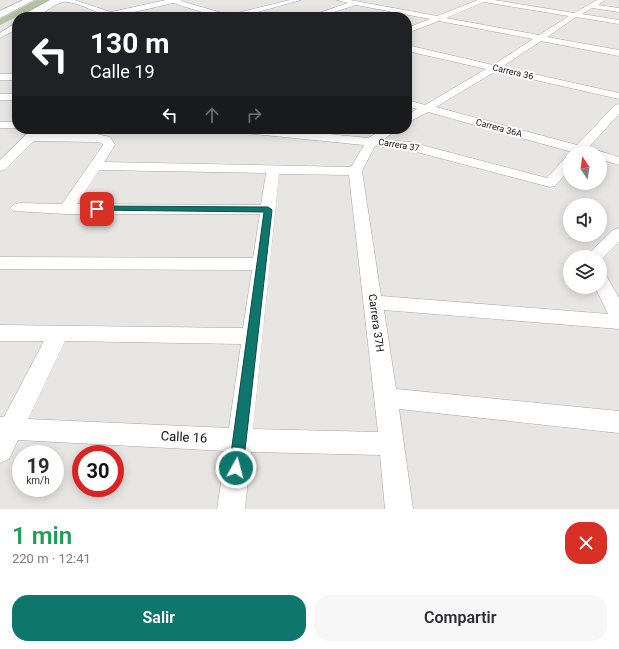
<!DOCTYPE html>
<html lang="es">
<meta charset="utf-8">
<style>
:root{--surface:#fff;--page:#f7f7f7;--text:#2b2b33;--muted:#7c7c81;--accent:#0f766e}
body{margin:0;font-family:Roboto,sans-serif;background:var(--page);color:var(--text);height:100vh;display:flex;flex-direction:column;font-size:15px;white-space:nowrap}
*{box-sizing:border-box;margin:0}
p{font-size:13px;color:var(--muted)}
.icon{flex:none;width:22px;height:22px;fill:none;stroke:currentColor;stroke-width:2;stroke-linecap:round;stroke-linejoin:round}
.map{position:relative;height:509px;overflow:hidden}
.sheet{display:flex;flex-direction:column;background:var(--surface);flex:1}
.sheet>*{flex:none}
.guide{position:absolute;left:12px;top:12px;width:400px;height:122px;border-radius:16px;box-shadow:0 2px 10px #0003;background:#202124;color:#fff;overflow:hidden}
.needle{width:26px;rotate:347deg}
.fabs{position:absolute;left:563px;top:146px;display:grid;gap:8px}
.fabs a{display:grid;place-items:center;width:44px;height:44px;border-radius:50%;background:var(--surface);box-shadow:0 2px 10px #0003;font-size:20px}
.speed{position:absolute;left:12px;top:445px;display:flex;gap:8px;font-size:20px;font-weight:700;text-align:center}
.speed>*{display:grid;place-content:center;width:52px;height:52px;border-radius:50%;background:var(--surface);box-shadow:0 2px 10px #0003;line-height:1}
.speed small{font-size:10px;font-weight:400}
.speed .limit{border:6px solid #d22;background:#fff;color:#111}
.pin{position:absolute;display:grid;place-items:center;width:34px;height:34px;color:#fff;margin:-17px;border-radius:8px;box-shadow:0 2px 6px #0006}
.me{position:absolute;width:44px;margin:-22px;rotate:7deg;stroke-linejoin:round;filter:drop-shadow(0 0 3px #0008)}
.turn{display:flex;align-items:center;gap:14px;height:84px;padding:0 12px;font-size:18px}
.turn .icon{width:52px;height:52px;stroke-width:2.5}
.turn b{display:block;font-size:28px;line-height:34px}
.lanes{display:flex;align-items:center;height:38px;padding:0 12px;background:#0003;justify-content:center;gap:20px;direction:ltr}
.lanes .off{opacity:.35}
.round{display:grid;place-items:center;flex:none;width:42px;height:42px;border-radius:16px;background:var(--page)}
.head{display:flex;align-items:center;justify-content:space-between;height:68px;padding:0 12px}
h1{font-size:24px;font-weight:600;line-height:30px;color:#1e9e55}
.action{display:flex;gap:8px;margin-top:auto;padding:8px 12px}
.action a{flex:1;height:46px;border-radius:16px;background:var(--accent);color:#fff;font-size:16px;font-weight:600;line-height:46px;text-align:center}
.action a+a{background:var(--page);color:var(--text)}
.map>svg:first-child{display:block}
.green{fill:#b2c3a4}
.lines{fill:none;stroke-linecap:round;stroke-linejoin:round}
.minor-casing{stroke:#a8a6a3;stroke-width:1}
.highway-casing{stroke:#a8a6a3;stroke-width:1}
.minor{fill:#fff;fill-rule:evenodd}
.highway{fill:#fff;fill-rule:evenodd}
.route{fill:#0f766e;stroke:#0a4d48}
.labels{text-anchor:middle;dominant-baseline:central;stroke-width:4;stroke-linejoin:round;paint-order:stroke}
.far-street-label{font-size:9px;fill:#11100f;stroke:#fff}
.street-label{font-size:11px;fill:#11100f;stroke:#fff}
.near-street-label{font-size:13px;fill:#11100f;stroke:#fff}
</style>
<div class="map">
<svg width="619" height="509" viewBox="0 0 619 509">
<rect width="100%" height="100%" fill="#e8e6e3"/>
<path class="green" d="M 36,0 L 51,0 L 0,25 L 0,19 Z"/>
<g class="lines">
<defs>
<path id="minor" d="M 57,0 L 74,0 L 111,12 L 166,0 L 182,0 L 181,1 L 229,15 L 290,0 L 301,0 L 239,17 L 218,17 L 173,3 L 113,17 L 94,17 L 102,14 C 94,11 71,0 63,2 C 49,6 44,17 28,17 Z
M 337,0 L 350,0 L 437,16 L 478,0 L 494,0 L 574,13 L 597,0 L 605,0 L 598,5 L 619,8 L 619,12 L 592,8 L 582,14 L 619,20 L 619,24 L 576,17 L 547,37 L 619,50 L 619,56 L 541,41 L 502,67 L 619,93 L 619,99 L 496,71 L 436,107 L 577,145 L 615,105 L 619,104 L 619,114 L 588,148 C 598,151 608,153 619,157 L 619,165 L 600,159 L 600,153 L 571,153 L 572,152 L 428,112 L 407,123 L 407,115 L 417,109 L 407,106 L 407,100 L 425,105 L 486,69 L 407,51 L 407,45 L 493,65 L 533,39 L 439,21 L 407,33 L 407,28 L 430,19 L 356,5 L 318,17 L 307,17 L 348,3 ZM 484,2 L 569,16 L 539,35 L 446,18 Z
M 14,24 L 17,24 L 17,29 L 0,38 L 0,33 Z
M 0,74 L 17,74 L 17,80 L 0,80 Z
M 0,94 L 17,94 L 17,100 L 0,100 Z
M 0,122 L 17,122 L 17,128 L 0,128 Z
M 32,129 L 45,129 L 41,134 L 97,134 L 110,137 L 115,145 L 104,162 L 351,167 L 364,145 L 244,133 L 240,132 L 238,129 L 279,129 L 368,138 L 384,129 L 398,129 L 383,140 L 410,142 L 547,178 L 565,158 L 570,157 L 570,169 L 555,186 L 550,187 L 409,150 L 375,146 L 362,171 L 381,296 L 608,314 L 595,287 L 600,287 L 600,273 L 606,275 L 619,298 L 619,329 L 384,310 L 396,389 L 619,411 L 619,433 L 399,409 L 413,509 L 385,509 L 380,455 L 251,452 L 245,509 L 217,509 L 226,451 L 18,440 L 9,459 L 0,463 L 0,417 L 4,417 L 44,341 L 0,341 L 0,325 L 243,328 L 252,270 L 0,269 L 0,257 L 253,258 L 260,214 L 66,214 L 13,211 L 10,208 L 13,205 L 18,203 L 62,204 L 103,145 L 101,143 L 97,142 L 34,141 L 5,170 L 0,171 L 0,160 ZM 99,170 L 266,173 L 261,205 L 77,204 ZM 279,174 L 349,175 L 378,432 L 253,429 ZM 65,341 L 241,344 L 229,428 L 28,419 Z
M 619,228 L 619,242 L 600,261 L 600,257 L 585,257 L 613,230 Z"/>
<path id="highway" d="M 23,0 L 34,0 L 0,18 L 0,11 Z
M 50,0 L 61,0 L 31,17 L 19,17 Z"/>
</defs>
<use href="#minor" class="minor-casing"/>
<use href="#highway" class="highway-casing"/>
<use href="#minor" class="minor"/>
<use href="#highway" class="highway"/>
</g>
<path class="route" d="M 97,206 L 268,207 L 272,210 L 243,468 L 241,472 L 236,474 L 231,472 L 229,468 L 264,212 L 94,210 L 93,209 Z"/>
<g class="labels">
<g class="far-street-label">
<text transform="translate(513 72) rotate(13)">Carrera 36</text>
<text transform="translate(499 128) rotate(15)">Carrera 36A</text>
<text transform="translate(399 145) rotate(9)">Carrera 37</text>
</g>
<g class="street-label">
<text transform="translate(376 323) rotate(82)">Carrera 37H</text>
</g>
<g class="near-street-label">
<text transform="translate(184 437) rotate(3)">Calle 16</text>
</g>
</g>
</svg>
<div class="fabs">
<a><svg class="needle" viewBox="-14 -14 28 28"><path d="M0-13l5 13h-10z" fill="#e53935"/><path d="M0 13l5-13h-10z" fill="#7c7c81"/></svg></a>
<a><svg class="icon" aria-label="sound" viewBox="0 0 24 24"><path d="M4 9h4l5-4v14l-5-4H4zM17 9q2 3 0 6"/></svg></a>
<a><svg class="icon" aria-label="layers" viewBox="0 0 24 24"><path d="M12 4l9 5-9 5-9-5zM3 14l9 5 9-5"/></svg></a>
</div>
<div class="speed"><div>19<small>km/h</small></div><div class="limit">30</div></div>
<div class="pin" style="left:97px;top:209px;background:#d93025"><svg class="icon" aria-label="arrive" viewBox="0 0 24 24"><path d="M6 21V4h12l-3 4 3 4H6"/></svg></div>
<svg class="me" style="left:236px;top:468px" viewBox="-20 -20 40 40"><circle r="17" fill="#0f766e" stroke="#fff" stroke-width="3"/><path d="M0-11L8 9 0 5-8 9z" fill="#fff"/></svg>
<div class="guide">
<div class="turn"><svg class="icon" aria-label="left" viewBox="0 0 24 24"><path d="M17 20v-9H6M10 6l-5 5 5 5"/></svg><div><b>130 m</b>Calle 19</div></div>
<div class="lanes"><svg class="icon" aria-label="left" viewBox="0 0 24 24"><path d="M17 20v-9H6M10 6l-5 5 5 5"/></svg><svg class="icon off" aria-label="ahead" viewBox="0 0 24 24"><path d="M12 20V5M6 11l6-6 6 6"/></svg><svg class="icon off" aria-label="right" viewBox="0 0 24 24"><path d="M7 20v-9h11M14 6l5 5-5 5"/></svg></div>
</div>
</div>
<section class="sheet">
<div class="head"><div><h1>1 min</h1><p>220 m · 12:41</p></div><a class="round" style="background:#d93025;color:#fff"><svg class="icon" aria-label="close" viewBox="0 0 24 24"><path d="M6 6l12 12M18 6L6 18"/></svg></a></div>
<div class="action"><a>Salir</a><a>Compartir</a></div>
</section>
